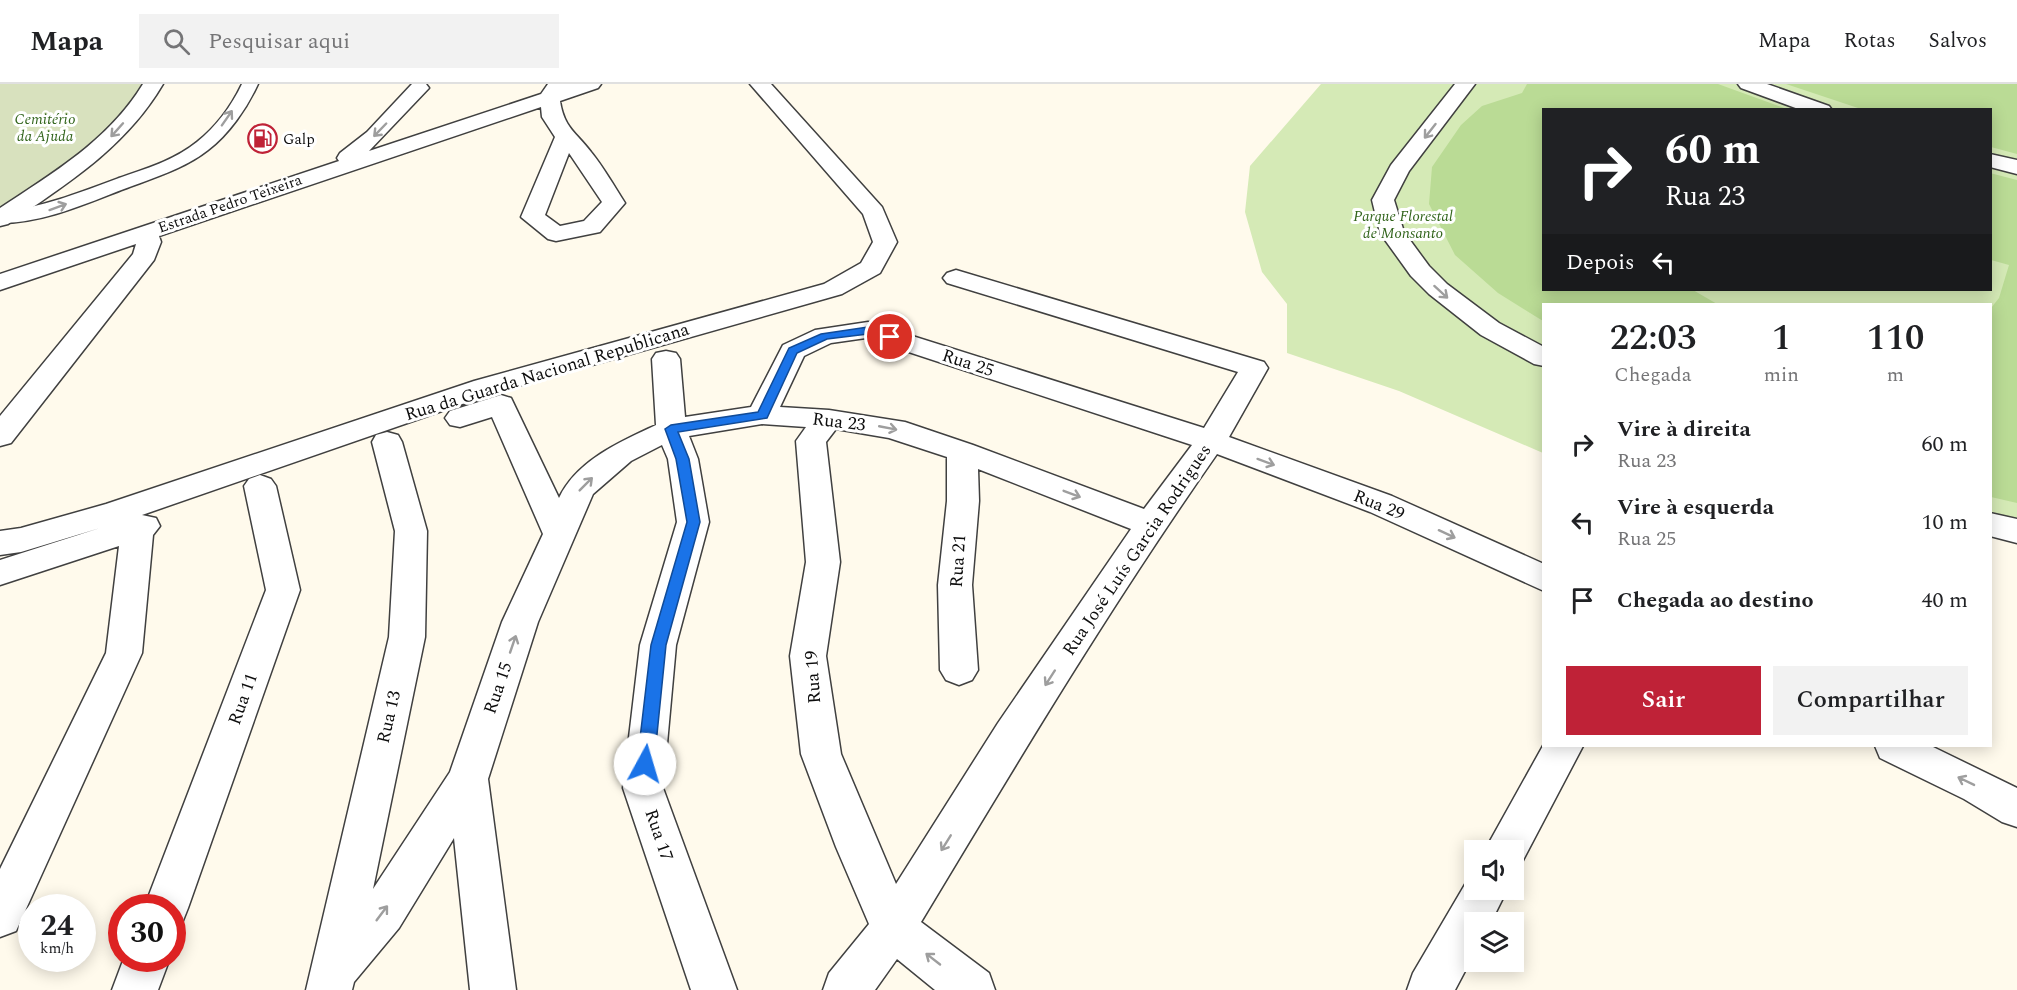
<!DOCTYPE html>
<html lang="pt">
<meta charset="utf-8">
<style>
:root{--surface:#fff;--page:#f2f2f2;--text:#202124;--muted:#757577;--line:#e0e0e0;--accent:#bf2237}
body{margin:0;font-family:Spectral,serif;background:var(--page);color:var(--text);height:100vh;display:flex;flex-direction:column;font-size:22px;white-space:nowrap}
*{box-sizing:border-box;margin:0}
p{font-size:20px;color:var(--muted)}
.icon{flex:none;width:33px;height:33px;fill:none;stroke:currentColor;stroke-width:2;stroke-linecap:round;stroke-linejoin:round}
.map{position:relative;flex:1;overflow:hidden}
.sheet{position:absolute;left:1542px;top:219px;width:450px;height:444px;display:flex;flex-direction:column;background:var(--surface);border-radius:0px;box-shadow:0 3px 15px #0003}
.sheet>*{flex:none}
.top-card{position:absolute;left:1542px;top:24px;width:450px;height:183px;border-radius:0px;box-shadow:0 3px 15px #0003;background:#202124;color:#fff;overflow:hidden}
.tools{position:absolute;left:1464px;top:756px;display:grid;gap:12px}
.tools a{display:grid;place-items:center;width:60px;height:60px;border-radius:0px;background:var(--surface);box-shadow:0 3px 15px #0003;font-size:30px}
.speed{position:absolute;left:18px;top:810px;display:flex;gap:12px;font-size:30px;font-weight:700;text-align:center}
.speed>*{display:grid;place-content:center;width:78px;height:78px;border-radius:50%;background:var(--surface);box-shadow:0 3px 15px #0003;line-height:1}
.speed small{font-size:15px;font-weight:400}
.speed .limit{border:9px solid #d22;background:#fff;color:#111}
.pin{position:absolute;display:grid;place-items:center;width:51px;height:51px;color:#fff;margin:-26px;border:3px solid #fff;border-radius:50%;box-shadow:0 2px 6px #0007}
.me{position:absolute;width:66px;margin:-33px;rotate:6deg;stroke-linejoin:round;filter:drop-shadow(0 0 4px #0008)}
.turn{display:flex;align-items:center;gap:21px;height:126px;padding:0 24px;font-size:27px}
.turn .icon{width:78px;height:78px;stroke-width:2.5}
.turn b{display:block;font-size:42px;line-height:51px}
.then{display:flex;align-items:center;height:57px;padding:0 24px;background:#0003;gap:12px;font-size:22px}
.eta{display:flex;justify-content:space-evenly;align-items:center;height:102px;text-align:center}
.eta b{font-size:36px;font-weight:600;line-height:42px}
.cta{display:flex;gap:12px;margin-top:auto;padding:12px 24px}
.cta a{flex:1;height:69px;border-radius:0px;background:var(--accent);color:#fff;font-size:24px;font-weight:600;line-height:69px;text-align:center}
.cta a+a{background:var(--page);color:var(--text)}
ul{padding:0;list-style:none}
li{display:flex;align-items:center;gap:18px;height:78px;padding:0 24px}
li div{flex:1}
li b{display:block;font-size:22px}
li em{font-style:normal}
header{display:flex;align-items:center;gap:36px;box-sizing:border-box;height:84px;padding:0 30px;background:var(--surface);border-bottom:2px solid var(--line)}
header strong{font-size:28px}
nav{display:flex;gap:33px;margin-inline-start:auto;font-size:21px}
.search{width:420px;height:54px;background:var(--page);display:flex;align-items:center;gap:15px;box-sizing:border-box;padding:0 21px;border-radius:0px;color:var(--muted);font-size:22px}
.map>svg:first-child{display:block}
.green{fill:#d5eab6;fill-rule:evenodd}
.forest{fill:#badb95}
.cemetery{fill:#d8e1be}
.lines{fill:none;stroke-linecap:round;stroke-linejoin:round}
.service-casing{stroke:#404040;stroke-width:3}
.minor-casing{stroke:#404040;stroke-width:3}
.tertiary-casing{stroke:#404040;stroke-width:3}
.service{fill:#fff;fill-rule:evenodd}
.minor{fill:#fff;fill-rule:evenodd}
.tertiary{fill:#fff;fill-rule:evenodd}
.oneway{stroke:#9e9e9e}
.route{fill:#1a73e8;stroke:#114b97;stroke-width:1.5}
.labels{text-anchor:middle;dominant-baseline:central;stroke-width:6;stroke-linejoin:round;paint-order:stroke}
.far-park-label{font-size:15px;font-style:italic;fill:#32651c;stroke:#fff}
.far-poi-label{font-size:15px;fill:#0d0d0d;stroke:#fff;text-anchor:start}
.far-street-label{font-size:15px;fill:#0d0d0d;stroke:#fff}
.street-label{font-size:18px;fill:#0d0d0d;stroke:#fff}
</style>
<header>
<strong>Mapa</strong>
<div class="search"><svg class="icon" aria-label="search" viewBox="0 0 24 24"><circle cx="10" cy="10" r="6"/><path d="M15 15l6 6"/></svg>Pesquisar aqui</div>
<nav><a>Mapa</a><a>Rotas</a><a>Salvos</a></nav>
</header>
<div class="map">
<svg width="2017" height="906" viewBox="0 0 2017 906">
<rect width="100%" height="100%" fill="#fffaec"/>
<path class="green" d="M 1321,0 L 2017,0 L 2017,442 L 1991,436 L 1990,220 L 1544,220 L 1543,369 L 1399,307 L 1287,269 L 1287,220 L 1262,188 L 1245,128 L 1250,82 ZM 1544,26 L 1990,26 L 1990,206 L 1544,206 Z"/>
<path class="forest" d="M 1527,0 L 1718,0 L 1787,25 L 1544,26 L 1544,206 L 1693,206 L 1717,220 L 1544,220 L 1543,237 L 1498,209 L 1455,171 L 1429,120 L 1432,83 L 1461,41 L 1482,22 L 1522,9 Z
M 1786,0 L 2017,0 L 2017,70 L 1991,63 L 1990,26 L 1861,25 Z
M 1990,89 L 2017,96 L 2017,419 L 1991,413 L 1991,224 L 1999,214 L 2009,181 L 1991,176 Z"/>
<path class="cemetery" d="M 0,0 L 144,0 C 127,49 42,98 0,127 Z"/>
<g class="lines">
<defs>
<path id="service" d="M 242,0 L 258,0 C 247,24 229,50 208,66 C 184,85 153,94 124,105 C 85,120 43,139 0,139 L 0,129 C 42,123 79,109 119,94 C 145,85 175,76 197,58 C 216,43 232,21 242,0 Z"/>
<path id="minor" d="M 143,0 L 163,0 C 126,63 67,100 8,140 L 0,142 L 0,124 C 53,89 109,56 143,0 Z
M 412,0 L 426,0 L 429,4 L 369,67 L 541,10 L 548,0 L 601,0 L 598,4 L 560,17 C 564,44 576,48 591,68 C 604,84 614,102 625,119 L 600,148 L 556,157 L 548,155 L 521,133 L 555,53 L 542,33 L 541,23 L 159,152 L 161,158 L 154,176 L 11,359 L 0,362 L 0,332 L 133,170 L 136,160 L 0,206 L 0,190 L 339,77 L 337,74 L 340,69 L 367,48 ZM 569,69 L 602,118 L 584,137 L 560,142 L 545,131 Z
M 750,0 L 771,0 L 882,123 L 897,158 L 880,189 L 842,210 L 494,309 L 142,431 L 156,434 L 160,442 L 153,451 L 142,569 L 16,847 L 0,853 L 0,785 L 106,569 L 119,462 L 0,501 L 0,476 L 100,444 L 21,468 L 0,471 L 0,447 L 21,444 L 106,420 L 474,297 L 824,200 L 861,179 L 873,158 L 863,130 Z
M 956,186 L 1264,278 L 1268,284 L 1229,353 L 1392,412 L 1544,480 L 1544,507 L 1370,428 L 1217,370 C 1111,521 1016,680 921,838 L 989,889 L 995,906 L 935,906 L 897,875 L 875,906 L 823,906 L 829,889 L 869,840 L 836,763 L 801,670 L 790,572 L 806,478 L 796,357 L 806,343 L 762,340 L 689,352 L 698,375 L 709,438 L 676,561 L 663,704 L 737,906 L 691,906 L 623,704 L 640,561 L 677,438 L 668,375 L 662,361 L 631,377 L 593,410 L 538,538 L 488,695 L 516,906 L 470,906 L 454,754 L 399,844 L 354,898 L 352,906 L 306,906 L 389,553 L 395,447 L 372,358 L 376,351 L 387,348 L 398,351 L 402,358 L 427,447 L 425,553 L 373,805 L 450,688 L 502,538 L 543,450 L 492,333 L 460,343 L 450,341 L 445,334 L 450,327 L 501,311 L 511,314 L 559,414 C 577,376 620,358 656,341 L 652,275 L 656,269 L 666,267 L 676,269 L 680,275 L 685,333 L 751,323 L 783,261 L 815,246 L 868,238 L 1204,344 L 1238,288 L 947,199 L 943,194 L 947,189 ZM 866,254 L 1192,361 L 1144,425 L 973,361 L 905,338 L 829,326 L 780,323 L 804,272 L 831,259 ZM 836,345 L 889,354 L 947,373 L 947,417 L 938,501 L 940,586 L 946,596 L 959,601 L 972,596 L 978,586 L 972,501 L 979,417 L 978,385 L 1131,445 L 998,639 L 896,800 L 841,670 L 826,572 L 840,478 L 826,358 Z
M 260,391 L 271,395 L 276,402 L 300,506 L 188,824 L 182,839 L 172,842 L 172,824 L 144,824 L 266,506 L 244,402 L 249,395 Z
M 1544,660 L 1583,662 L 1521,780 L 1514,782 L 1514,766 L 1485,766 Z
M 1875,662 L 1931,662 L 2017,704 L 2017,743 L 2002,738 L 1964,715 L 1880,674 Z
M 1474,790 L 1474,806 L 1507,806 L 1491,838 L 1474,838 L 1474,870 L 1455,906 L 1407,906 L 1413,889 L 1470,792 Z
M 124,874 L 170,874 L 158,906 L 112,906 Z"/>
<path id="tertiary" d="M 1455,0 L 1475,0 L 1409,87 L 1394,116 L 1404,148 L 1429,182 L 1447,200 L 1499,239 L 1544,263 L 1544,282 L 1534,280 L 1481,251 L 1429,210 L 1411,192 L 1380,149 L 1372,116 L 1391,81 Z
M 1738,0 L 1767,0 L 1829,22 L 1832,26 L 1801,26 L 1741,4 Z
M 1990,70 L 2017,76 L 2017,90 L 1990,83 Z
M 1990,429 L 2017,435 L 2017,459 L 1990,452 Z"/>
</defs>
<use href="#service" class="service-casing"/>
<use href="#minor" class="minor-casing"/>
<use href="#tertiary" class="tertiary-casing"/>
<use href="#service" class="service"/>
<use href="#minor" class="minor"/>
<use href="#tertiary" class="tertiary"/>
</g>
<defs><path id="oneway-shaft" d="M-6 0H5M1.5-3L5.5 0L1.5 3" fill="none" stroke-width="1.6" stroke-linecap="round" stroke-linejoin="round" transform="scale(1.5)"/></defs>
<g class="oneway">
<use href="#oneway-shaft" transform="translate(227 34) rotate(-55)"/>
<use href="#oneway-shaft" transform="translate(117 46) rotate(132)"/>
<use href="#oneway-shaft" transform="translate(380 46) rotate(134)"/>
<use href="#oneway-shaft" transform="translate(1430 47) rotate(128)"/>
<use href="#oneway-shaft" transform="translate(58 123) rotate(-20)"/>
<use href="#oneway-shaft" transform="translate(1441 208) rotate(42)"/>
<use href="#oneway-shaft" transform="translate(888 344) rotate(11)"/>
<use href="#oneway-shaft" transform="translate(1266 378) rotate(20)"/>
<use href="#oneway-shaft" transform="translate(586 400) rotate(-45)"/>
<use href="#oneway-shaft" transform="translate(1072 410) rotate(21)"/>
<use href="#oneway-shaft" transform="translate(1447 450) rotate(25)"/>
<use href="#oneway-shaft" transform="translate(513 560) rotate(-71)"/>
<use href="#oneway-shaft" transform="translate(1050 594) rotate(123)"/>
<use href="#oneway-shaft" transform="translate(1966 697) rotate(-154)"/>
<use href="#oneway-shaft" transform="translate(946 759) rotate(122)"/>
<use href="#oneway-shaft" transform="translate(382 829) rotate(-53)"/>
<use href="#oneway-shaft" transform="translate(933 875) rotate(-142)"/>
</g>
<path class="route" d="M 868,243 L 895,253 L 890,256 L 868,250 L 827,255 L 797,269 L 767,334 L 678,348 L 689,375 L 700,438 L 666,561 L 654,680 L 651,685 L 645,687 L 639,685 L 637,680 L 651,561 L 687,438 L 676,375 L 665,345 L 671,341 L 758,328 L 789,264 L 821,250 Z"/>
<defs>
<symbol id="fuel-ring" viewBox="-11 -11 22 22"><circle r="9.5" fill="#fff" stroke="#bf2237" stroke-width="1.5"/><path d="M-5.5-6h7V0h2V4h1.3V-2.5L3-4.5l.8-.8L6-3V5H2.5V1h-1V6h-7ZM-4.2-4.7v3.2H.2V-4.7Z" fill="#bf2237"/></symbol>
</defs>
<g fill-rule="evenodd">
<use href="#fuel-ring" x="246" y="38" width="33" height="33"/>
</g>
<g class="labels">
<g class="far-park-label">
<text x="45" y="35">Cemitério<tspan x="45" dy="17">da Ajuda</tspan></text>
<text x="1403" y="132">Parque Florestal<tspan x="1403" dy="17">de Monsanto</tspan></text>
</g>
<g class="far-poi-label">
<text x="283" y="55">Galp</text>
</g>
<g class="far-street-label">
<text transform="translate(230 120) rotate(-19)">Estrada Pedro Teixeira</text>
</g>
<g class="street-label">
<text transform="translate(968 279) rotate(18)">Rua 25</text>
<text transform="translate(547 288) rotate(-17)">Rua da Guarda Nacional Republicana</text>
<text transform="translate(839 338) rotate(7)">Rua 23</text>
<text transform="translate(1379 421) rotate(22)">Rua 29</text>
<text transform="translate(1137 466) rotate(-56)">Rua José Luís Garcia Rodrigues</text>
<text transform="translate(958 477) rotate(-86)">Rua 21</text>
<text transform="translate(813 593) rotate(-94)">Rua 19</text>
<text transform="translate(498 604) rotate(-71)">Rua 15</text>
<text transform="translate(243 615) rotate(-70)">Rua 11</text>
<text transform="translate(389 633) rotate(-77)">Rua 13</text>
<text transform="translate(659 751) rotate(71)">Rua 17</text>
</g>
</g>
</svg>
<div class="tools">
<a><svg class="icon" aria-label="sound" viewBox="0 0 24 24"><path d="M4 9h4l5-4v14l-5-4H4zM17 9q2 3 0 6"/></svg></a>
<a><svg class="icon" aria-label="layers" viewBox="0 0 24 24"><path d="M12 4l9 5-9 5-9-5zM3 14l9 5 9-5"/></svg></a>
</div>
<div class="speed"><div>24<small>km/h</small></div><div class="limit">30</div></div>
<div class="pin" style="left:890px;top:253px;background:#d93025"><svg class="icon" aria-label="arrive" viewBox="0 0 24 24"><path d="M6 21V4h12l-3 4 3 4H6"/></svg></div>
<svg class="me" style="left:645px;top:680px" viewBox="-20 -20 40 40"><circle r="19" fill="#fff"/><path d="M0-13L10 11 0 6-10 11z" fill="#1a73e8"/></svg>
<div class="top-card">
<div class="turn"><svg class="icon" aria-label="right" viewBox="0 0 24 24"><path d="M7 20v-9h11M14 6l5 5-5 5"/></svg><div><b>60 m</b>Rua 23</div></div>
<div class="then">Depois<svg class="icon" aria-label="left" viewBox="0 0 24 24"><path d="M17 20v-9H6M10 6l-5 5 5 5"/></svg></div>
</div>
<section class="sheet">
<div class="eta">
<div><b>22:03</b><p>Chegada</p></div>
<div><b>1</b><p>min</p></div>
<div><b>110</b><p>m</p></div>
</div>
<ul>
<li><svg class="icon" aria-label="right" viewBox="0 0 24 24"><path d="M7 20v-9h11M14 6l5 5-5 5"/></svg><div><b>Vire à direita</b><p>Rua 23</p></div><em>60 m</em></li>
<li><svg class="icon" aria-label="left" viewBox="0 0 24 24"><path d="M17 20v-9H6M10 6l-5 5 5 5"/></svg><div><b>Vire à esquerda</b><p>Rua 25</p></div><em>10 m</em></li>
<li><svg class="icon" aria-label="arrive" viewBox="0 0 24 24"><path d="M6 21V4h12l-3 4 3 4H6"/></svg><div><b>Chegada ao destino</b></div><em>40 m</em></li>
</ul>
<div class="cta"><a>Sair</a><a>Compartilhar</a></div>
</section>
</div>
